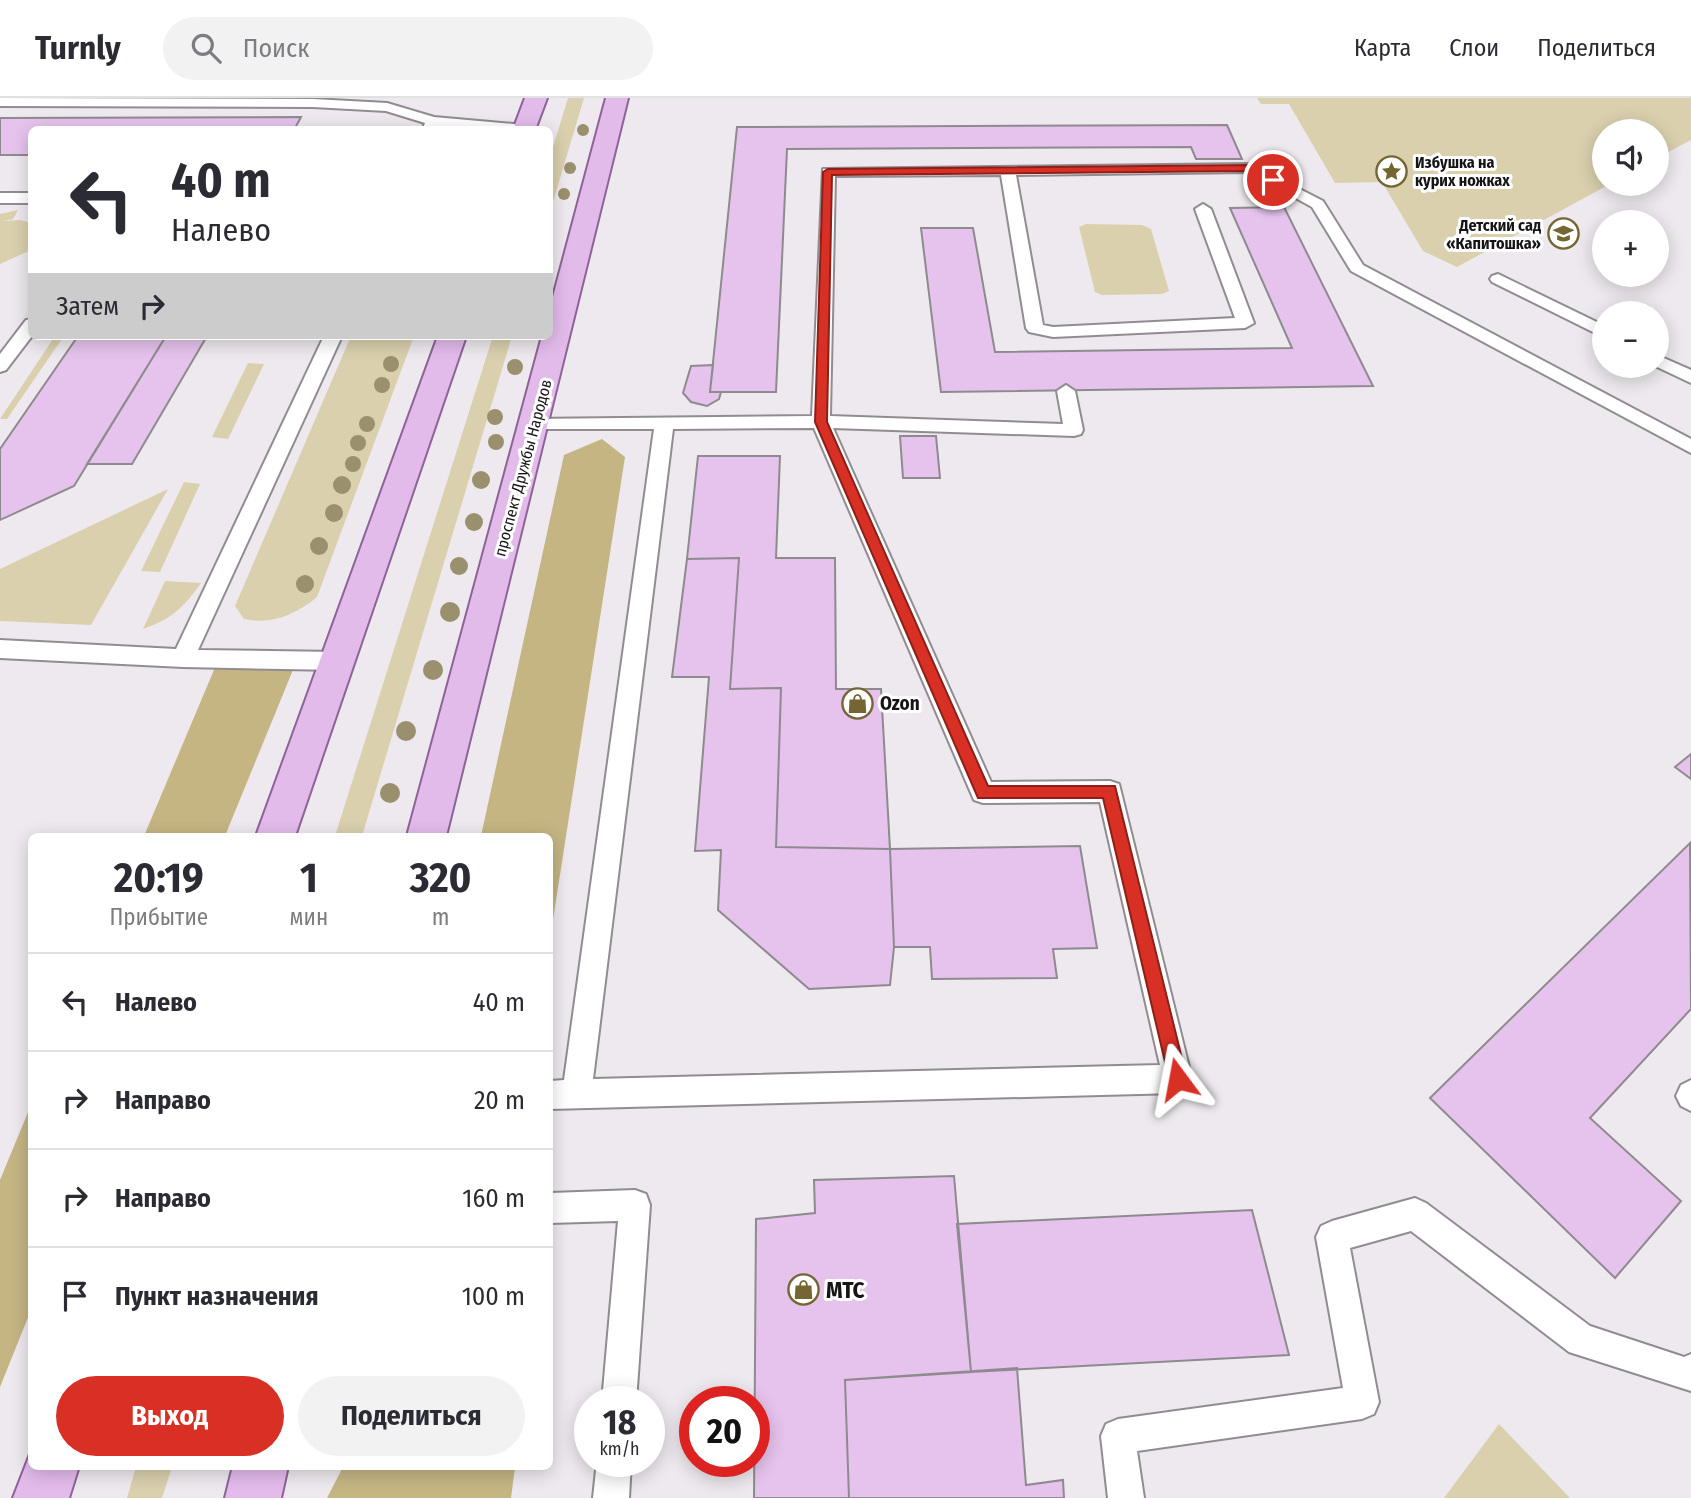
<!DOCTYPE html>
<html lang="ru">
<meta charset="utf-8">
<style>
:root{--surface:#fff;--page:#f2f2f3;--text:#2b2b33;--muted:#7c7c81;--line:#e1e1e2;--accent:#d93025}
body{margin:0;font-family:"Fira Sans Condensed",sans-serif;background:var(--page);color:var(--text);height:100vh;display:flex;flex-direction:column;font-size:26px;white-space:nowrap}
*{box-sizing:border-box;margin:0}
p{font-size:23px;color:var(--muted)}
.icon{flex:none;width:38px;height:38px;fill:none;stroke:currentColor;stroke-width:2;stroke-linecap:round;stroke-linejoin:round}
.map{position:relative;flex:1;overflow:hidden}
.details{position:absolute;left:28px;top:735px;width:525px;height:637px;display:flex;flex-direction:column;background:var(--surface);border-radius:10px;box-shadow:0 4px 18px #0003}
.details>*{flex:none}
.banner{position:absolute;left:28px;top:28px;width:525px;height:214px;border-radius:10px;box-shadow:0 4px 18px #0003;background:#fff;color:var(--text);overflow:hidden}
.buttons{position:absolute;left:1592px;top:21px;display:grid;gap:14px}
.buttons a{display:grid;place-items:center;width:77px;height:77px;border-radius:50%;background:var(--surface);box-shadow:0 4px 18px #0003;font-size:35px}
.speed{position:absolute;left:574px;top:1288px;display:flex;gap:14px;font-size:35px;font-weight:700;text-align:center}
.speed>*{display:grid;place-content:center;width:91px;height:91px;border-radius:50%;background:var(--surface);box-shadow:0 4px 18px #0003;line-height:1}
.speed small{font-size:18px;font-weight:400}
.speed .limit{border:10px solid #d22;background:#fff;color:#111}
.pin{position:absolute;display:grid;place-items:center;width:60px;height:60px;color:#fff;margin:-30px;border:4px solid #fff;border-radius:50%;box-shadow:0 2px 7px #0007}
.me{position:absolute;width:77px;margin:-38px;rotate:347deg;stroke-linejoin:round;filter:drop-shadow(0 0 5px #0008)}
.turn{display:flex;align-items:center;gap:24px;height:147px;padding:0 28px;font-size:32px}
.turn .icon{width:91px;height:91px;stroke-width:2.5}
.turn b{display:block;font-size:49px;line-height:60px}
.then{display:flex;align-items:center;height:66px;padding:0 28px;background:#0003;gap:14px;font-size:26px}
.eta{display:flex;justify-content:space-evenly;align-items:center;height:119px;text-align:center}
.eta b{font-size:42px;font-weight:700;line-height:49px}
.primary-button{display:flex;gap:14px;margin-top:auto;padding:14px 28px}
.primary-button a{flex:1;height:80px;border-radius:42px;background:var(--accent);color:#fff;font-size:28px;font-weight:700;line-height:80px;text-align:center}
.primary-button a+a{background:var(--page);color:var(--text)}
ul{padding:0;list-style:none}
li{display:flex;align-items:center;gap:21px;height:98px;padding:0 28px;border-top:2px solid var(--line)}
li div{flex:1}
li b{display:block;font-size:26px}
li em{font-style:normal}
header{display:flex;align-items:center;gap:42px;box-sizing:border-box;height:98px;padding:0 35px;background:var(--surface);border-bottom:2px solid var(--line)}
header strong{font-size:33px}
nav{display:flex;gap:38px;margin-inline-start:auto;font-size:24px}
.search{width:490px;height:63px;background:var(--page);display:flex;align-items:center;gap:18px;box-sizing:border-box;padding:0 24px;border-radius:38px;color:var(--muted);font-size:26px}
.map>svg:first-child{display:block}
.green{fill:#dad0ae}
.forest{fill:#c4b583}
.building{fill:#e6c3ed;stroke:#8e8a8f;stroke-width:2}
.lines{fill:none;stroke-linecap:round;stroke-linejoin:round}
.service-casing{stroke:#908c90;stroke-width:4}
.primary-casing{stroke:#8e6397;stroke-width:4}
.service{fill:#fff;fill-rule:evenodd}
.primary{fill:#e2bbeb;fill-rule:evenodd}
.tree{fill:#9a906e}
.route{fill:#d93025;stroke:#8d1f18;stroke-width:2}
.labels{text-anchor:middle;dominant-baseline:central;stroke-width:6;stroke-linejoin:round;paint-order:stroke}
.far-poi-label{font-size:16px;font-weight:bold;fill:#151416;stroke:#fff;text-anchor:start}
.far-street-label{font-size:16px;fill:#151416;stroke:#fff}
.poi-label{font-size:19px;font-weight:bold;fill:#151416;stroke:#fff;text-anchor:start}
.near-poi-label{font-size:23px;font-weight:bold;fill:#151416;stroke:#fff;text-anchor:start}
</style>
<header>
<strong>Turnly</strong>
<div class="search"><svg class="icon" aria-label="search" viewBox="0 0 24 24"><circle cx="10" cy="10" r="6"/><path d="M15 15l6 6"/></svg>Поиск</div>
<nav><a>Карта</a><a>Слои</a><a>Поделиться</a></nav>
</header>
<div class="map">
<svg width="1691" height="1400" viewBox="0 0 1691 1400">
<rect width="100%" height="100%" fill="#ede9ee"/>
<path class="green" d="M 568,0 L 584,0 L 550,114 L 550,59 Z
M 1257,0 L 1691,0 L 1691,42 L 1657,60 L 1657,33 L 1605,33 L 1605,86 L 1610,86 L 1457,169 L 1423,153 L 1382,84 L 1335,85 L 1289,6 L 1261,6 Z
M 18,112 L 13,121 L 3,123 L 20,122 L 31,125 L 31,149 L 25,153 L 31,150 L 31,152 L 0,166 L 0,116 Z
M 1086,126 L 1142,127 L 1151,131 L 1169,193 L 1162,196 L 1102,197 L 1095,194 L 1079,129 Z
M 55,238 L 64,238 L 7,321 L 0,321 Z
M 351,238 L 414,238 L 317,499 C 295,517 272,527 244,521 L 235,508 Z
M 493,238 L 512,238 L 362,738 L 335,738 Z
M 248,265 L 264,266 L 228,341 L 212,339 Z
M 184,384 L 200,386 L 160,474 L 141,473 Z
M 168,391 L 91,527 L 0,523 L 0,471 Z
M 165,483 L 201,485 C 184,509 172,521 143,531 Z
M 1499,1326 L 1570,1400 L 1444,1400 Z
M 136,1369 L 172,1369 L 162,1400 L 127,1400 Z"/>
<path class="forest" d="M 602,341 L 625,359 L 550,841 L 550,738 L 481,738 L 564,357 Z
M 219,560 L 297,562 L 225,738 L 144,738 Z
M 31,1007 L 31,1212 L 0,1289 L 0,1082 Z
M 343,1369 L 343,1368 L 515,1369 L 511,1400 L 327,1400 Z"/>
<path class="building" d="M 301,19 L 294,32 L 32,32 L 32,57 L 0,57 L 0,20 Z
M 1227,27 L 1242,61 L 1196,61 L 1191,49 L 787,51 L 776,294 L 710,294 L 737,29 Z
M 1284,109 L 1373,288 L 941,294 L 921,130 L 973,130 L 995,254 L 1292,250 L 1230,110 Z
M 78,238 L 166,238 L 74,388 L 0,422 L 0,351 Z
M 166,238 L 207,238 L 132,366 L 87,366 Z
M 713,267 L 710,294 L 721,294 L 719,301 L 707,308 L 691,304 L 683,295 L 691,268 Z
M 900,338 L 936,338 L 940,380 L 903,380 Z
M 698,358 L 780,358 L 776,460 L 835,460 L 836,591 L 881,591 L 890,751 L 776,749 L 781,590 L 730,591 L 739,460 L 687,461 Z
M 739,460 L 730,591 L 781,590 L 776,749 L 890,751 L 894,849 L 890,887 L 809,891 L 718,812 L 721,752 L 695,753 L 709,579 L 672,579 L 687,461 Z
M 1691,656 L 1691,681 L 1675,669 Z
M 1690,745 L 1691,911 L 1590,1020 L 1681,1103 L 1615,1180 L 1430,1000 Z
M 1080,748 L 1097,850 L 1053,851 L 1057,880 L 932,881 L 930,849 L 894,849 L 890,751 Z
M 954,1078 L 971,1274 L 845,1282 L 849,1400 L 754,1400 L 756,1121 L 815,1115 L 814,1082 Z
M 1252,1112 L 1289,1257 L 971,1274 L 957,1126 Z
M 1017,1270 L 1026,1387 L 1063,1382 L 1064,1400 L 849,1400 L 845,1282 Z"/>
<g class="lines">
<defs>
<path id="service" d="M 0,0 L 313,1 L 387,5 L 434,19 L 525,27 L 532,31 L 483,32 L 438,28 L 436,32 L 422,32 L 425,25 L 386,13 L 313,9 L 0,8 Z
M 1251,66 L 1323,103 L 1363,167 L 1691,341 L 1691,355 L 1351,173 L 1312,109 L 1248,74 L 1016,77 L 1043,227 L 1053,229 L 1235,220 L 1195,111 L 1203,106 L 1211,111 L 1254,225 L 1245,230 L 1053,239 L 1029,234 L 1026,230 L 1001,77 L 835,78 L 830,318 L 1063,326 L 1057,293 L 1066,287 L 1075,293 L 1083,332 L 1081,336 L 1074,338 L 833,330 L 991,684 L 1110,683 L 1119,686 L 1192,981 L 1188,991 L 1178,995 L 550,1011 L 550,983 L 564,982 L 654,331 L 535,331 L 528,329 L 526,325 L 528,321 L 812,318 L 823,71 ZM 814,330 L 974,702 L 983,705 L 1100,704 L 1160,967 L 593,981 L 673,331 Z
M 0,95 L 32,95 L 32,105 L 0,105 Z
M 1498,176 L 1605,228 L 1605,240 L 1492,184 L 1490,181 L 1492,178 Z
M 32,221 L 32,238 L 6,272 L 0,274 L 0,256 L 26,222 Z
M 324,238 L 342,238 L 198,552 L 337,554 L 345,557 L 348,563 L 345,569 L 337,572 L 183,569 L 0,560 L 0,542 L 176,551 Z
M 1657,257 L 1691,272 L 1691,285 L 1655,268 L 1657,268 Z
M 1691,982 L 1691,1013 L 1681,1008 L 1676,998 L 1681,987 Z
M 635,1092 L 646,1096 L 650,1107 L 636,1304 L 602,1304 L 618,1123 L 550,1125 L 550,1095 Z
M 1415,1100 L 1426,1105 L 1590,1228 L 1684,1259 L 1691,1256 L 1691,1293 L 1569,1254 L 1411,1133 L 1350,1150 L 1379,1304 L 1374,1316 L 1362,1321 L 1137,1353 L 1144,1400 L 1108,1400 L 1101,1338 L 1106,1326 L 1118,1321 L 1343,1290 L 1316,1139 L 1321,1128 L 1332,1123 Z
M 597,1363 L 631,1363 L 629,1400 L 593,1400 Z"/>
<path id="primary" d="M 525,0 L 547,0 L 535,32 L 513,32 Z
M 606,0 L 628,0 L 446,738 L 407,738 L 542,238 L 550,238 L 550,210 Z
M 438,238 L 466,238 L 295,738 L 256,738 Z
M 32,1351 L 32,1368 L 79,1368 L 69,1400 L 13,1400 Z
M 233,1368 L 288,1368 L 281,1400 L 225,1400 Z"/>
</defs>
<use href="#service" class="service-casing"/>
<use href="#primary" class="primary-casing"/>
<use href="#service" class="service"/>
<use href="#primary" class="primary"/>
</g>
<g class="tree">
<circle cx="583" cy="32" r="6"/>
<circle cx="570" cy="70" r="6"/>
<circle cx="564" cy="96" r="6"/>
<circle cx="391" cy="266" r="8"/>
<circle cx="515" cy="269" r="8"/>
<circle cx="382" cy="287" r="8"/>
<circle cx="495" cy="319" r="8"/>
<circle cx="367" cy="326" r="8"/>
<circle cx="496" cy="344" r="8"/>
<circle cx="358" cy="345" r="8"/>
<circle cx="353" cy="366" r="8"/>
<circle cx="481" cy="382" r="9"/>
<circle cx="342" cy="387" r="9"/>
<circle cx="334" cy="415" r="9"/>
<circle cx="474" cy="424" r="9"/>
<circle cx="319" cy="448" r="9"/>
<circle cx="459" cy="468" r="9"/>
<circle cx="305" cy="486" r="9"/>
<circle cx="450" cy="514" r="10"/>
<circle cx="433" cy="572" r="10"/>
<circle cx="406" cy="633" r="10"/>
<circle cx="390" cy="695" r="10"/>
</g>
<path class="route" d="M 1251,67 L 1278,82 L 1270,84 L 1249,73 L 832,77 L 827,324 L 988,688 L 1115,688 L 1187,981 L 1185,988 L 1178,990 L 1171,988 L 1169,981 L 1103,700 L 978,700 L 815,324 L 823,74 L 828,71 Z"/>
<defs>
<symbol id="sight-ring" viewBox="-11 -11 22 22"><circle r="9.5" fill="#fff" stroke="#746633" stroke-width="1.5"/><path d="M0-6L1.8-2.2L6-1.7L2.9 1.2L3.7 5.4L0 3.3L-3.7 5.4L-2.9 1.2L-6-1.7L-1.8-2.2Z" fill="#746633"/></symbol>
<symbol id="school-ring" viewBox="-11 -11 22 22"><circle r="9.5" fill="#fff" stroke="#746633" stroke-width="1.5"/><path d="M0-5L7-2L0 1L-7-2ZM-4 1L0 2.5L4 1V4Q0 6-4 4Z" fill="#746633"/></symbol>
<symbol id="shop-ring" viewBox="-11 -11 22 22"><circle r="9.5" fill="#fff" stroke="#746633" stroke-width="1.5"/><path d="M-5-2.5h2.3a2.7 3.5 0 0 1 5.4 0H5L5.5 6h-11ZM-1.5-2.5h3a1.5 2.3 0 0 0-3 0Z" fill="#746633"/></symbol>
</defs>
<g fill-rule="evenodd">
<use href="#sight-ring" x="1374" y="56" width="35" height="35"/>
<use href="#school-ring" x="1546" y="118" width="35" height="35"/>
<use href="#shop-ring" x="840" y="588" width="35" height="35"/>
<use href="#shop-ring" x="786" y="1174" width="35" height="35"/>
</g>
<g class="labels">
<g class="far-poi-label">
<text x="1415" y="64">Избушка на<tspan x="1415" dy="18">курих ножках</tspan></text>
<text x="1541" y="127" text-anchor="end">Детский сад<tspan x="1541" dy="18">«Капитошка»</tspan></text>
</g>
<g class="far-street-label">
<text transform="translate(523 370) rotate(-75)">проспект Дружбы Народов</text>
</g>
<g class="poi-label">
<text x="880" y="605">Ozon</text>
</g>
<g class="near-poi-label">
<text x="826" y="1192">МТС</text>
</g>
</g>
</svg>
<div class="buttons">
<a><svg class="icon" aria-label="sound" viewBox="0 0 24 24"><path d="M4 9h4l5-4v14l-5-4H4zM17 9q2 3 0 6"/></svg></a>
<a>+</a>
<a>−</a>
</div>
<div class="speed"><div>18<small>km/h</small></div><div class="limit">20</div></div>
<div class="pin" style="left:1273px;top:82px;background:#d93025"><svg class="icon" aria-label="arrive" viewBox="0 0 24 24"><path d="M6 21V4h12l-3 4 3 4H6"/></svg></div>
<svg class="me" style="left:1178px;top:981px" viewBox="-20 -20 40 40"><path d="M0-17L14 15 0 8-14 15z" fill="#d93025" stroke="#fff" stroke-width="4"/></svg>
<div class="banner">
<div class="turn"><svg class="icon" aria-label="left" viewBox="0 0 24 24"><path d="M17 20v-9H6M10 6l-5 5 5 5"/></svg><div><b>40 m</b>Налево</div></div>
<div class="then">Затем<svg class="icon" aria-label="right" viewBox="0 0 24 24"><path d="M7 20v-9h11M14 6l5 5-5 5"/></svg></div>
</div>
<section class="details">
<div class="eta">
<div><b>20:19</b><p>Прибытие</p></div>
<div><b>1</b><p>мин</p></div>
<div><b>320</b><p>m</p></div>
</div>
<ul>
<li><svg class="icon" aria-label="left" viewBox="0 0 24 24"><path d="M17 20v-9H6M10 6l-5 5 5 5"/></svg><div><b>Налево</b></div><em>40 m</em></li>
<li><svg class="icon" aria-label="right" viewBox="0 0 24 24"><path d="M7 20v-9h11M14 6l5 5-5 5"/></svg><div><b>Направо</b></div><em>20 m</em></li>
<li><svg class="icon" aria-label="right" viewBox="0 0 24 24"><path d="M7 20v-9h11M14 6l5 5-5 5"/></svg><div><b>Направо</b></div><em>160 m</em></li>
<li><svg class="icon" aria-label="arrive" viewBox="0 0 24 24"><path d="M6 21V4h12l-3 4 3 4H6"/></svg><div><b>Пункт назначения</b></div><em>100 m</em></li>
</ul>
<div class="primary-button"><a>Выход</a><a>Поделиться</a></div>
</section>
</div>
